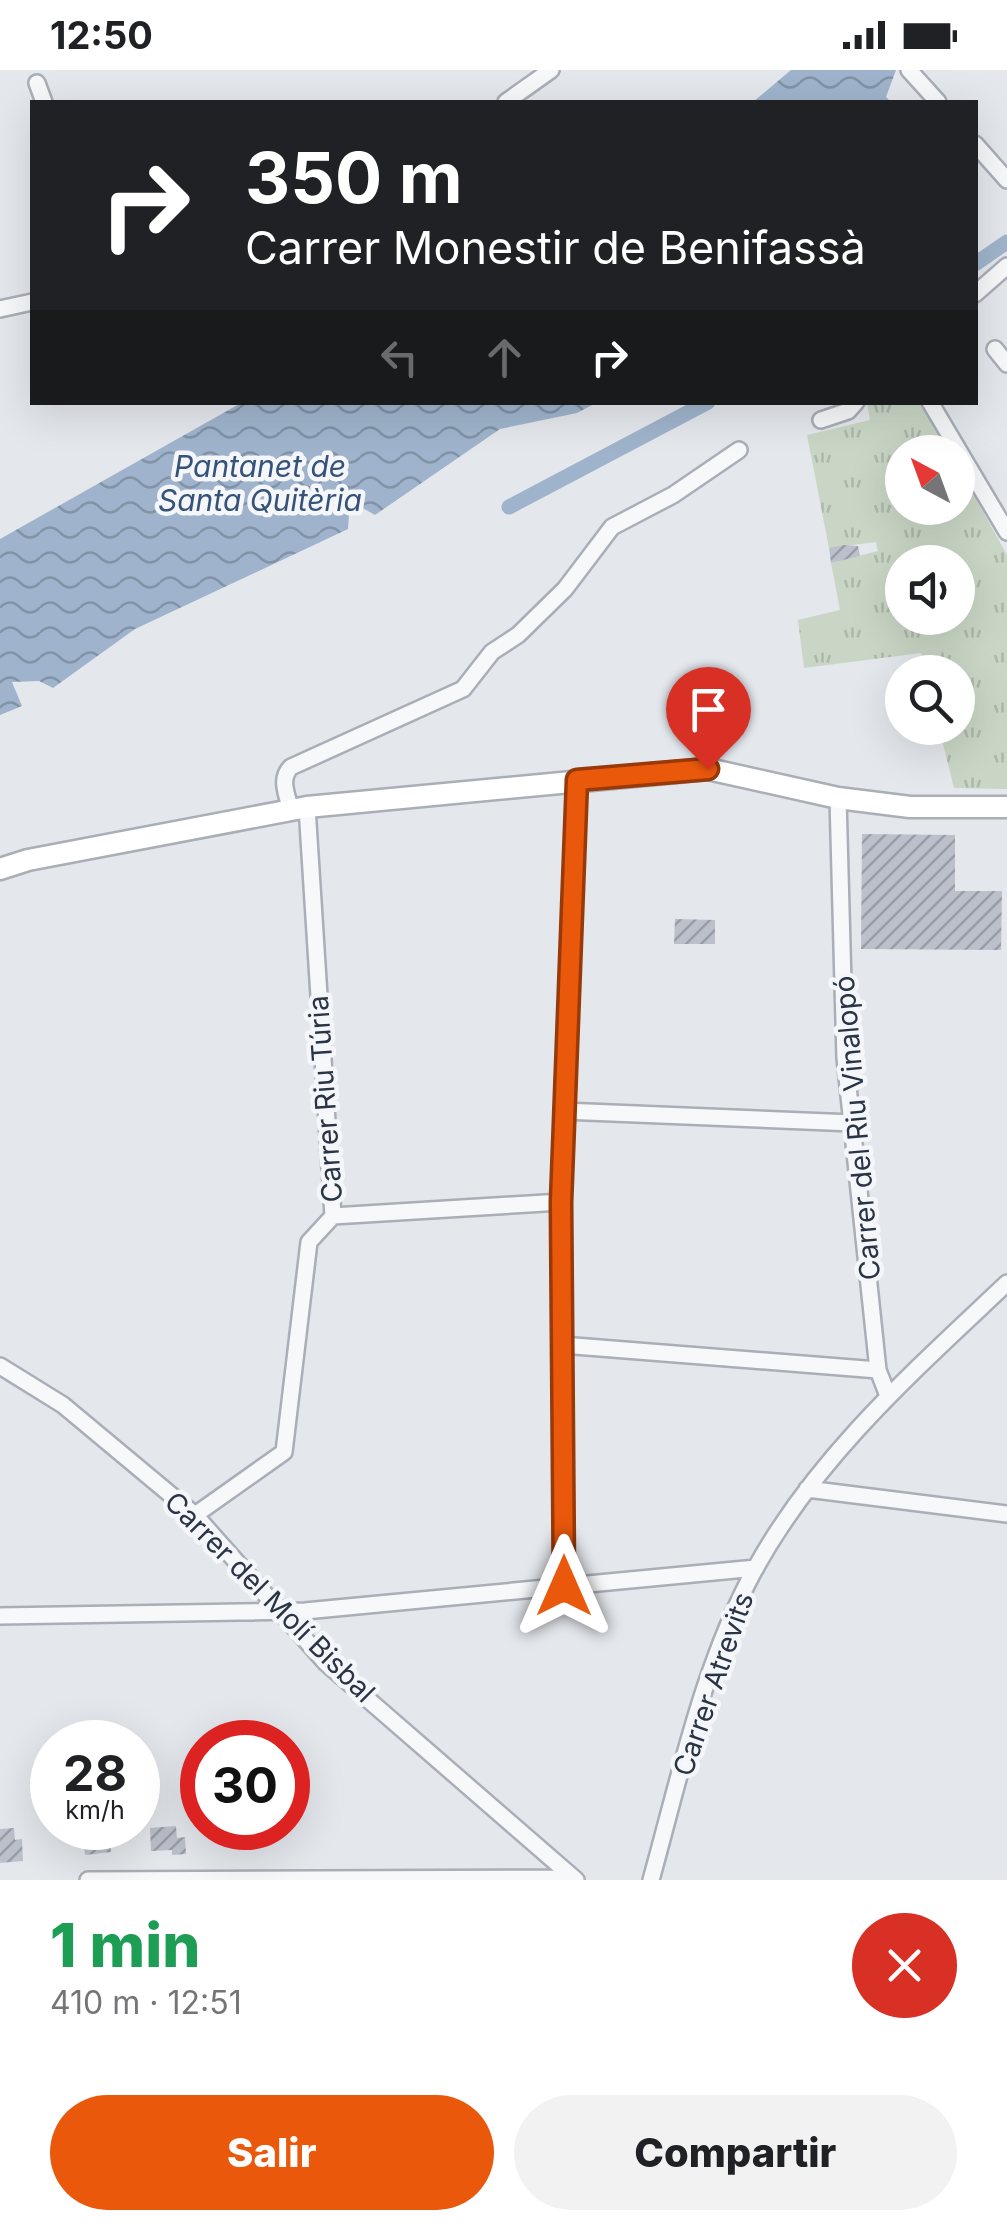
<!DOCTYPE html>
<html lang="es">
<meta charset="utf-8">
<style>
:root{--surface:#fff;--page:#f2f2f2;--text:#202124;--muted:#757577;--accent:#ea580c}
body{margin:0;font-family:Inter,sans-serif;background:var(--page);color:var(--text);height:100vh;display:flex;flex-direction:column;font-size:38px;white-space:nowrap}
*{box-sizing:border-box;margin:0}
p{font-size:32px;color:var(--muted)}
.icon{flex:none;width:55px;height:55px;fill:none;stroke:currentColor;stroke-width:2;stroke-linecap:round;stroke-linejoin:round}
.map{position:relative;height:1810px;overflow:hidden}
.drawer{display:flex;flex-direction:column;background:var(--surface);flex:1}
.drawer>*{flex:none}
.guide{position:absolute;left:30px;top:30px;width:948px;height:305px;border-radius:0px;box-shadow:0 10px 40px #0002;background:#202124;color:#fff;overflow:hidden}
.needle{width:65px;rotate:319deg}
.buttons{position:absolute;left:885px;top:365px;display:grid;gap:20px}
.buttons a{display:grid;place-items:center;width:90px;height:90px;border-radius:50%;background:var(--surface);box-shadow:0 10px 40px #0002;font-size:50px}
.speed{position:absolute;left:30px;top:1650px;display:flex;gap:20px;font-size:50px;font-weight:700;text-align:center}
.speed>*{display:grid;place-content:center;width:130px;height:130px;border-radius:50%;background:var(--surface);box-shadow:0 10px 40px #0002;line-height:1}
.speed small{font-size:25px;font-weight:400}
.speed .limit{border:15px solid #d22;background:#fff;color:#111}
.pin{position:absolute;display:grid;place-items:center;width:85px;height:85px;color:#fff;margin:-102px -42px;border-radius:50% 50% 50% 0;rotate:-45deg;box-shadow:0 0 10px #0007}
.pin .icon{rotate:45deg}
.me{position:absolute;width:110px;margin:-55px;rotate:0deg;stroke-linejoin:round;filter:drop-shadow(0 0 8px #0008)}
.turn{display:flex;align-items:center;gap:35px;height:210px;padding:0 50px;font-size:45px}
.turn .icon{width:130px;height:130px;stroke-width:2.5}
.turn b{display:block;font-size:70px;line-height:85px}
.lanes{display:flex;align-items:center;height:95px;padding:0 50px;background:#0003;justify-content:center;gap:50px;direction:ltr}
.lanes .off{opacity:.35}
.round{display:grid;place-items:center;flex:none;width:105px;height:105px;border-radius:52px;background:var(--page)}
.headline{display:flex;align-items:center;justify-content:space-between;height:170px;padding:0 50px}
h1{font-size:60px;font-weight:800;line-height:75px;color:#1e9e55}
.cta{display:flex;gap:20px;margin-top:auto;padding:20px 50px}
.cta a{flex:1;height:115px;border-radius:60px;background:var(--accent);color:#fff;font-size:40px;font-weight:800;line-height:115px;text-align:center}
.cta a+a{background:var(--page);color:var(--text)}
.status{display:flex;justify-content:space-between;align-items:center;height:70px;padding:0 50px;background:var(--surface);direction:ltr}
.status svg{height:28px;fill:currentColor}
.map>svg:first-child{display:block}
.grass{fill:url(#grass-tufts);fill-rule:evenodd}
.water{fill:url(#water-waves)}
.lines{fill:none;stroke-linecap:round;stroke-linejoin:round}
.canal{stroke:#9fb4cc;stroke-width:15}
.building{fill:url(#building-hatch)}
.street-casing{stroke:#a9aeb7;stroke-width:20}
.secondary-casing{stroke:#a9aeb7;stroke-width:25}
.street{stroke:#f7f8fa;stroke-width:15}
.secondary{stroke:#fff;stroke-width:20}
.route-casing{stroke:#983908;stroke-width:25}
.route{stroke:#ea580c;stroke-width:18}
.labels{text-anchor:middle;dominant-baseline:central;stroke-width:9;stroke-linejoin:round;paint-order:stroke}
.street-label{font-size:28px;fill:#2b3445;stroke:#f4f6f9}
.water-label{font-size:30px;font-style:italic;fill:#34527a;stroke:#f4f6f9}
</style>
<div class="status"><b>12:50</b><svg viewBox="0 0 49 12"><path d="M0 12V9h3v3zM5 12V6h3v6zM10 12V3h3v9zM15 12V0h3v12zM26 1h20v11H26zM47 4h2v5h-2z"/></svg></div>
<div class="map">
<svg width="1007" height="1810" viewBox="0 0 1007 1810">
<defs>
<pattern id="grass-tufts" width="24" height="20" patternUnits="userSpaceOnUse" patternTransform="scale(2.5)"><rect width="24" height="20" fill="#c9d6c5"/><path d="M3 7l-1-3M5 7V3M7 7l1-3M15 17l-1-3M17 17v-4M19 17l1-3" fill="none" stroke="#adb8ab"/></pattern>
<pattern id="water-waves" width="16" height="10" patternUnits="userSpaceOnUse" patternTransform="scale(2.5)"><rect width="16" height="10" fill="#9fb4cc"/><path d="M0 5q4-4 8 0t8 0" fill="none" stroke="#8293a7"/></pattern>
<pattern id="building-hatch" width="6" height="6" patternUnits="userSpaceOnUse" patternTransform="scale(2.5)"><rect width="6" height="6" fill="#bbc0ca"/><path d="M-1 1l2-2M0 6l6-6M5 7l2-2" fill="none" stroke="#989da6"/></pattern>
</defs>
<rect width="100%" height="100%" fill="#e4e7ec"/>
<path class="grass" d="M 867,333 L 919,333 L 949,382 L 902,382 L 902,438 L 958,438 L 958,397 L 1007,485 L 1007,719 L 954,718 L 939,658 L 958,658 L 958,602 L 926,602 L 921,583 L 804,598 L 798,550 L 840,540 L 831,493 L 878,481 L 876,472 L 829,478 L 807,365 L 870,350 ZM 902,492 L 958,492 L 958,548 L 902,548 Z"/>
<path class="water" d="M 791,0 L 896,0 L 886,27 L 891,32 L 753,32 Z
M 241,333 L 596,333 L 577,343 L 500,359 L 375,445 L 359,436 L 349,444 L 348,459 L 135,559 L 53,618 L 39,611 L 12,612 L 22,636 L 0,645 L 0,469 Z"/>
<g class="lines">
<path class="canal" d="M 975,194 L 1007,172
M 509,437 L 708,332"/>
</g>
<path class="building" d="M 844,475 L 858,476 L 860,486 L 831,493 L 829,478 Z
M 862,764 L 955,765 L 955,821 L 1002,821 L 1001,880 L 861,879 Z
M 675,849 L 715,850 L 715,874 L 674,874 Z
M 176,1756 L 177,1768 L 185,1767 L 186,1784 L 172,1785 L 172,1780 L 151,1781 L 150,1758 Z
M 14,1758 L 15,1770 L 22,1769 L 23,1791 L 0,1793 L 0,1759 Z
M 82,1758 L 118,1758 L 120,1773 L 110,1773 L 111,1782 L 85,1785 Z
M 221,1758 L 258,1758 L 259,1774 L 231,1776 L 231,1769 L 222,1770 Z"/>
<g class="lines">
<defs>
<path id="street" d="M 909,0 L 938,32
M 37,13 L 44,32
M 506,32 L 551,0
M 975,74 L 1007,110
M 975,224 L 1007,196
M 0,239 L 32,232
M 995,279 L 1007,294
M 930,332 L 1007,462
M 821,350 L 848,341 L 856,332
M 838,728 L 845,988 L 878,1300 L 888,1326
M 291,740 C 287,725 279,709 291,697 L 463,619 L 492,582 L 518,565 L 565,519 L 612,457 L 673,425 L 739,380
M 563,1041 L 853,1053
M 333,1146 L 561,1132
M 562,1275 L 878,1300
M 0,1296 L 63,1335 L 195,1445 L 326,1593 L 576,1810
M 807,1419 L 1007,1444
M 195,1445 L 284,1382 L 309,1172 L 333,1146 L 307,737
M 564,1516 L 561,1132 L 577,710
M 0,1546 L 305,1541 L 756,1498
M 88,1810 L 574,1808
M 651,1810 C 680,1706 703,1594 755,1499 C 817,1386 915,1300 1007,1213"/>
<path id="secondary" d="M 0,799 L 28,790 L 307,737 L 708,699 L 838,728 L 910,737 L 1007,737"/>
</defs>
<use href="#street" class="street-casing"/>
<use href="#secondary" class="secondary-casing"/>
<use href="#street" class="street"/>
<use href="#secondary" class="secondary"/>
</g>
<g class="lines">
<defs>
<path id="route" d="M 564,1516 L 561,1132 L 577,710 L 708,699"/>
</defs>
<use href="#route" class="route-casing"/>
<use href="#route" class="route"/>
</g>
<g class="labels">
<g class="street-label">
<text transform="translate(325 1029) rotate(-94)">Carrer Riu Túria</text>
<text transform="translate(857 1058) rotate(-95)">Carrer del Riu Vinalopó</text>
<text transform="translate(270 1527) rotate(45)">Carrer del Molí Bisbal</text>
<text transform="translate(713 1614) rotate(-71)">Carrer Atrevits</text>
</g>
<g class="water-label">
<text x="260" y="396">Pantanet de<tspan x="260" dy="34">Santa Quitèria</tspan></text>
</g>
</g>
</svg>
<div class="buttons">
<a><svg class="needle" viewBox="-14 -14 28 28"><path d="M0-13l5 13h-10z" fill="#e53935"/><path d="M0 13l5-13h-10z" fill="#757577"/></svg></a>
<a><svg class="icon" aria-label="sound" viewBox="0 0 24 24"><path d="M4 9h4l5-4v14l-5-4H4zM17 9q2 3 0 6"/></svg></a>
<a><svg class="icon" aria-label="search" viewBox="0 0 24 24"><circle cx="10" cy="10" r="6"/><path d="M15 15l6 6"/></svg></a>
</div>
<div class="speed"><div>28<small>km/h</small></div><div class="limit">30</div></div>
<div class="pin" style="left:708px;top:699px;background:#d93025"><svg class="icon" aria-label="arrive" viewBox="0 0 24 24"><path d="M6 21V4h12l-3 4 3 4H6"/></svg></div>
<svg class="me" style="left:564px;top:1516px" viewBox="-20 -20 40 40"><path d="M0-17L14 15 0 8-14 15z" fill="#ea580c" stroke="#fff" stroke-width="4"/></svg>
<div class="guide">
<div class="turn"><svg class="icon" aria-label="right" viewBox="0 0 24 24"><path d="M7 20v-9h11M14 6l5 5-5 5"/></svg><div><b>350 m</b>Carrer Monestir de Benifassà</div></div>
<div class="lanes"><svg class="icon off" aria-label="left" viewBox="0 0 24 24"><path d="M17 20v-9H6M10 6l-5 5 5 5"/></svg><svg class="icon off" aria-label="ahead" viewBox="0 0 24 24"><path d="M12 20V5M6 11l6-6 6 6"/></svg><svg class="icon" aria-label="right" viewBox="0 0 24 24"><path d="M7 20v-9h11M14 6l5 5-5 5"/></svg></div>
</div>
</div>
<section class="drawer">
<div class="headline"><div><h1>1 min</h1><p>410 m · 12:51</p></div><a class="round" style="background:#d93025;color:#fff"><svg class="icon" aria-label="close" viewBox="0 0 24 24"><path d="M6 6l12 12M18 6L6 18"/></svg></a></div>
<div class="cta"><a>Salir</a><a>Compartir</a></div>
</section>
